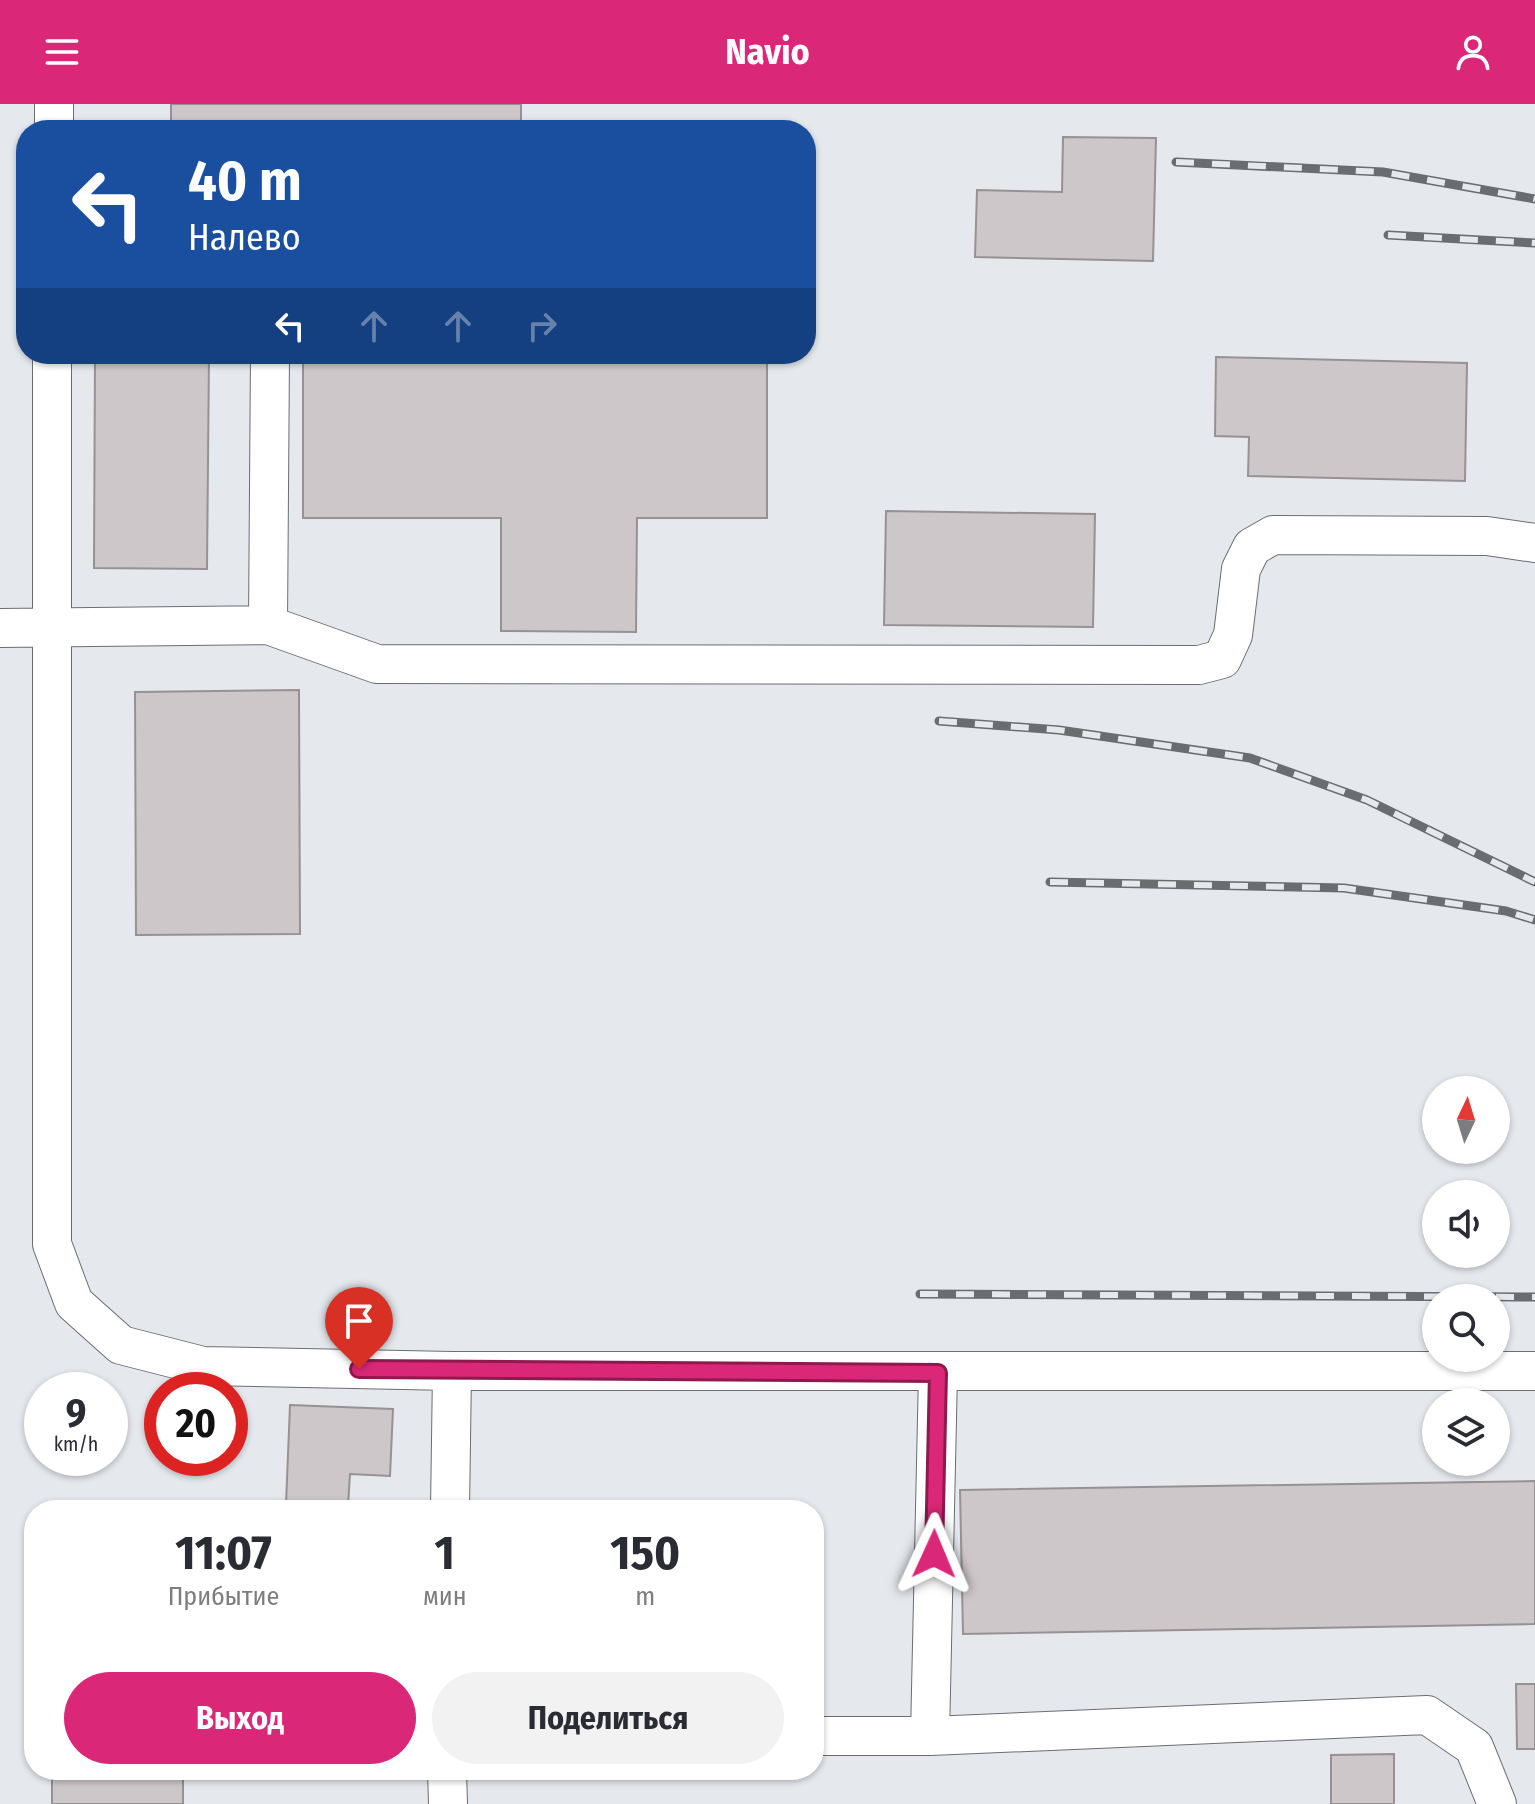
<!DOCTYPE html>
<html lang="ru">
<meta charset="utf-8">
<style>
:root{--surface:#fff;--page:#f2f2f3;--text:#2b2b33;--muted:#7c7c81;--accent:#db2777}
body{margin:0;font-family:"Fira Sans Condensed",sans-serif;background:var(--page);color:var(--text);height:100vh;display:flex;flex-direction:column;font-size:30px;white-space:nowrap}
*{box-sizing:border-box;margin:0}
p{font-size:26px;color:var(--muted)}
.icon{flex:none;width:44px;height:44px;fill:none;stroke:currentColor;stroke-width:2;stroke-linecap:round;stroke-linejoin:round}
.map{position:relative;flex:1;overflow:hidden}
.sheet{position:absolute;left:24px;top:1396px;width:800px;height:280px;display:flex;flex-direction:column;background:var(--surface);border-radius:32px;box-shadow:0 2px 6px #0004}
.sheet>*{flex:none}
.top-card{position:absolute;left:16px;top:16px;width:800px;height:244px;border-radius:32px;box-shadow:0 2px 6px #0004;background:#1a4fa0;color:#fff;overflow:hidden}
.needle{width:52px;rotate:4deg}
.buttons{position:absolute;left:1422px;top:972px;display:grid;gap:16px}
.buttons a{display:grid;place-items:center;width:88px;height:88px;border-radius:50%;background:var(--surface);box-shadow:0 2px 6px #0004;font-size:40px}
.speed{position:absolute;left:24px;top:1268px;display:flex;gap:16px;font-size:40px;font-weight:700;text-align:center}
.speed>*{display:grid;place-content:center;width:104px;height:104px;border-radius:50%;background:var(--surface);box-shadow:0 2px 6px #0004;line-height:1}
.speed small{font-size:20px;font-weight:400}
.speed .limit{border:12px solid #d22;background:#fff;color:#111}
.pin{position:absolute;display:grid;place-items:center;width:68px;height:68px;color:#fff;margin:-82px -34px;border-radius:50% 50% 50% 0;rotate:-45deg;box-shadow:0 0 8px #0007}
.pin .icon{rotate:45deg}
.me{position:absolute;width:88px;margin:-44px;rotate:1deg;stroke-linejoin:round;filter:drop-shadow(0 0 6px #0008)}
.turn{display:flex;align-items:center;gap:28px;height:168px;padding:0 40px;font-size:36px}
.turn .icon{width:104px;height:104px;stroke-width:2.5}
.turn b{display:block;font-size:56px;line-height:68px}
.lanes{display:flex;align-items:center;height:76px;padding:0 40px;background:#0003;justify-content:center;gap:40px;direction:ltr}
.lanes .off{opacity:.35}
.eta{display:flex;justify-content:space-evenly;align-items:center;height:136px;text-align:center}
.eta b{font-size:48px;font-weight:700;line-height:56px}
.primary-button{display:flex;gap:16px;margin-top:auto;padding:16px 40px}
.primary-button a{flex:1;height:92px;border-radius:48px;background:var(--accent);color:#fff;font-size:32px;font-weight:700;line-height:92px;text-align:center}
.primary-button a+a{background:var(--page);color:var(--text)}
header{display:flex;justify-content:space-between;align-items:center;height:104px;padding:0 40px;background:var(--accent);color:#fff;font-size:36px;font-weight:700}
.map>svg:first-child{display:block}
.building{fill:#cec7c9;stroke:#979193;stroke-width:2}
.lines{fill:none;stroke-linecap:round;stroke-linejoin:round}
.minor-casing{stroke:#6a6e72;stroke-width:40}
.minor{stroke:#fff;stroke-width:38}
.rail-casing{stroke:#6a6c6f;stroke-width:9}
.rail{stroke:#e5e9ee;stroke-width:6;stroke-dasharray:18;stroke-linecap:butt}
.route-casing{stroke:#8e194d;stroke-width:20}
.route{stroke:#db2777;stroke-width:14}
</style>
<header><svg class="icon" aria-label="menu" viewBox="0 0 24 24"><path d="M4 6h16M4 12h16M4 18h16"/></svg>Navio<svg class="icon" aria-label="person" viewBox="0 0 24 24"><circle cx="12" cy="8" r="4"/><path d="M4 21q1-7 8-7t8 7"/></svg></header>
<div class="map">
<svg width="1535" height="1700" viewBox="0 0 1535 1700">
<rect width="100%" height="100%" fill="#e5e9ee"/>
<path class="building" d="M 171,0 L 521,0 L 521,26 L 171,26 Z
M 1063,33 L 1156,34 L 1153,157 L 975,153 L 977,86 L 1062,88 Z
M 95,250 L 209,250 L 207,465 L 94,464 Z
M 303,250 L 767,250 L 767,414 L 637,414 L 636,528 L 501,527 L 501,414 L 303,414 Z
M 1216,253 L 1467,259 L 1465,377 L 1248,372 L 1249,333 L 1215,332 Z
M 886,407 L 1095,410 L 1093,523 L 884,521 Z
M 299,586 L 300,830 L 136,831 L 135,588 Z
M 290,1301 L 393,1305 L 390,1372 L 350,1370 L 348,1402 L 286,1400 Z
M 1535,1377 L 1535,1520 L 963,1530 L 960,1386 Z
M 1516,1580 L 1535,1580 L 1535,1645 L 1517,1645 Z
M 1394,1650 L 1394,1700 L 1331,1700 L 1331,1651 Z
M 52,1666 L 183,1666 L 183,1700 L 52,1700 Z"/>
<g class="lines">
<defs>
<path id="minor" d="M 54,26 L 54,0
M 52,250 L 52,1140 L 74,1199 L 121,1241 L 203,1262 L 452,1267 L 1535,1267
M 268,521 L 270,250
M 0,524 L 268,521 L 377,560 L 1199,561 L 1222,555 L 1233,531 L 1241,465 L 1252,443 L 1273,431 L 1487,432 L 1535,439
M 450,1406 L 452,1267
M 814,1632 L 930,1632 L 1427,1611 L 1474,1643 L 1497,1700
M 930,1632 L 938,1269
M 447,1666 L 448,1700"/>
</defs>
<use href="#minor" class="minor-casing"/>
<use href="#minor" class="minor"/>
<defs>
<path id="rail" d="M 1176,58 L 1383,68 L 1535,95
M 1388,131 L 1535,139
M 939,617 L 1059,626 L 1250,654 L 1367,696 L 1535,778
M 1050,778 L 1344,784 L 1506,807 L 1535,816
M 920,1190 L 1535,1193"/>
</defs>
<use href="#rail" class="rail-casing"/>
<use href="#rail" class="rail"/>
</g>
<g class="lines">
<defs>
<path id="route" d="M 359,1265 L 938,1269 L 934,1450"/>
</defs>
<use href="#route" class="route-casing"/>
<use href="#route" class="route"/>
</g>
</svg>
<div class="buttons">
<a><svg class="needle" viewBox="-14 -14 28 28"><path d="M0-13l5 13h-10z" fill="#e53935"/><path d="M0 13l5-13h-10z" fill="#7c7c81"/></svg></a>
<a><svg class="icon" aria-label="sound" viewBox="0 0 24 24"><path d="M4 9h4l5-4v14l-5-4H4zM17 9q2 3 0 6"/></svg></a>
<a><svg class="icon" aria-label="search" viewBox="0 0 24 24"><circle cx="10" cy="10" r="6"/><path d="M15 15l6 6"/></svg></a>
<a><svg class="icon" aria-label="layers" viewBox="0 0 24 24"><path d="M12 4l9 5-9 5-9-5zM3 14l9 5 9-5"/></svg></a>
</div>
<div class="speed"><div>9<small>km/h</small></div><div class="limit">20</div></div>
<div class="pin" style="left:359px;top:1265px;background:#d93025"><svg class="icon" aria-label="arrive" viewBox="0 0 24 24"><path d="M6 21V4h12l-3 4 3 4H6"/></svg></div>
<svg class="me" style="left:934px;top:1450px" viewBox="-20 -20 40 40"><path d="M0-17L14 15 0 8-14 15z" fill="#db2777" stroke="#fff" stroke-width="4"/></svg>
<div class="top-card">
<div class="turn"><svg class="icon" aria-label="left" viewBox="0 0 24 24"><path d="M17 20v-9H6M10 6l-5 5 5 5"/></svg><div><b>40 m</b>Налево</div></div>
<div class="lanes"><svg class="icon" aria-label="left" viewBox="0 0 24 24"><path d="M17 20v-9H6M10 6l-5 5 5 5"/></svg><svg class="icon off" aria-label="ahead" viewBox="0 0 24 24"><path d="M12 20V5M6 11l6-6 6 6"/></svg><svg class="icon off" aria-label="ahead" viewBox="0 0 24 24"><path d="M12 20V5M6 11l6-6 6 6"/></svg><svg class="icon off" aria-label="right" viewBox="0 0 24 24"><path d="M7 20v-9h11M14 6l5 5-5 5"/></svg></div>
</div>
<section class="sheet">
<div class="eta">
<div><b>11:07</b><p>Прибытие</p></div>
<div><b>1</b><p>мин</p></div>
<div><b>150</b><p>m</p></div>
</div>
<div class="primary-button"><a>Выход</a><a>Поделиться</a></div>
</section>
</div>
